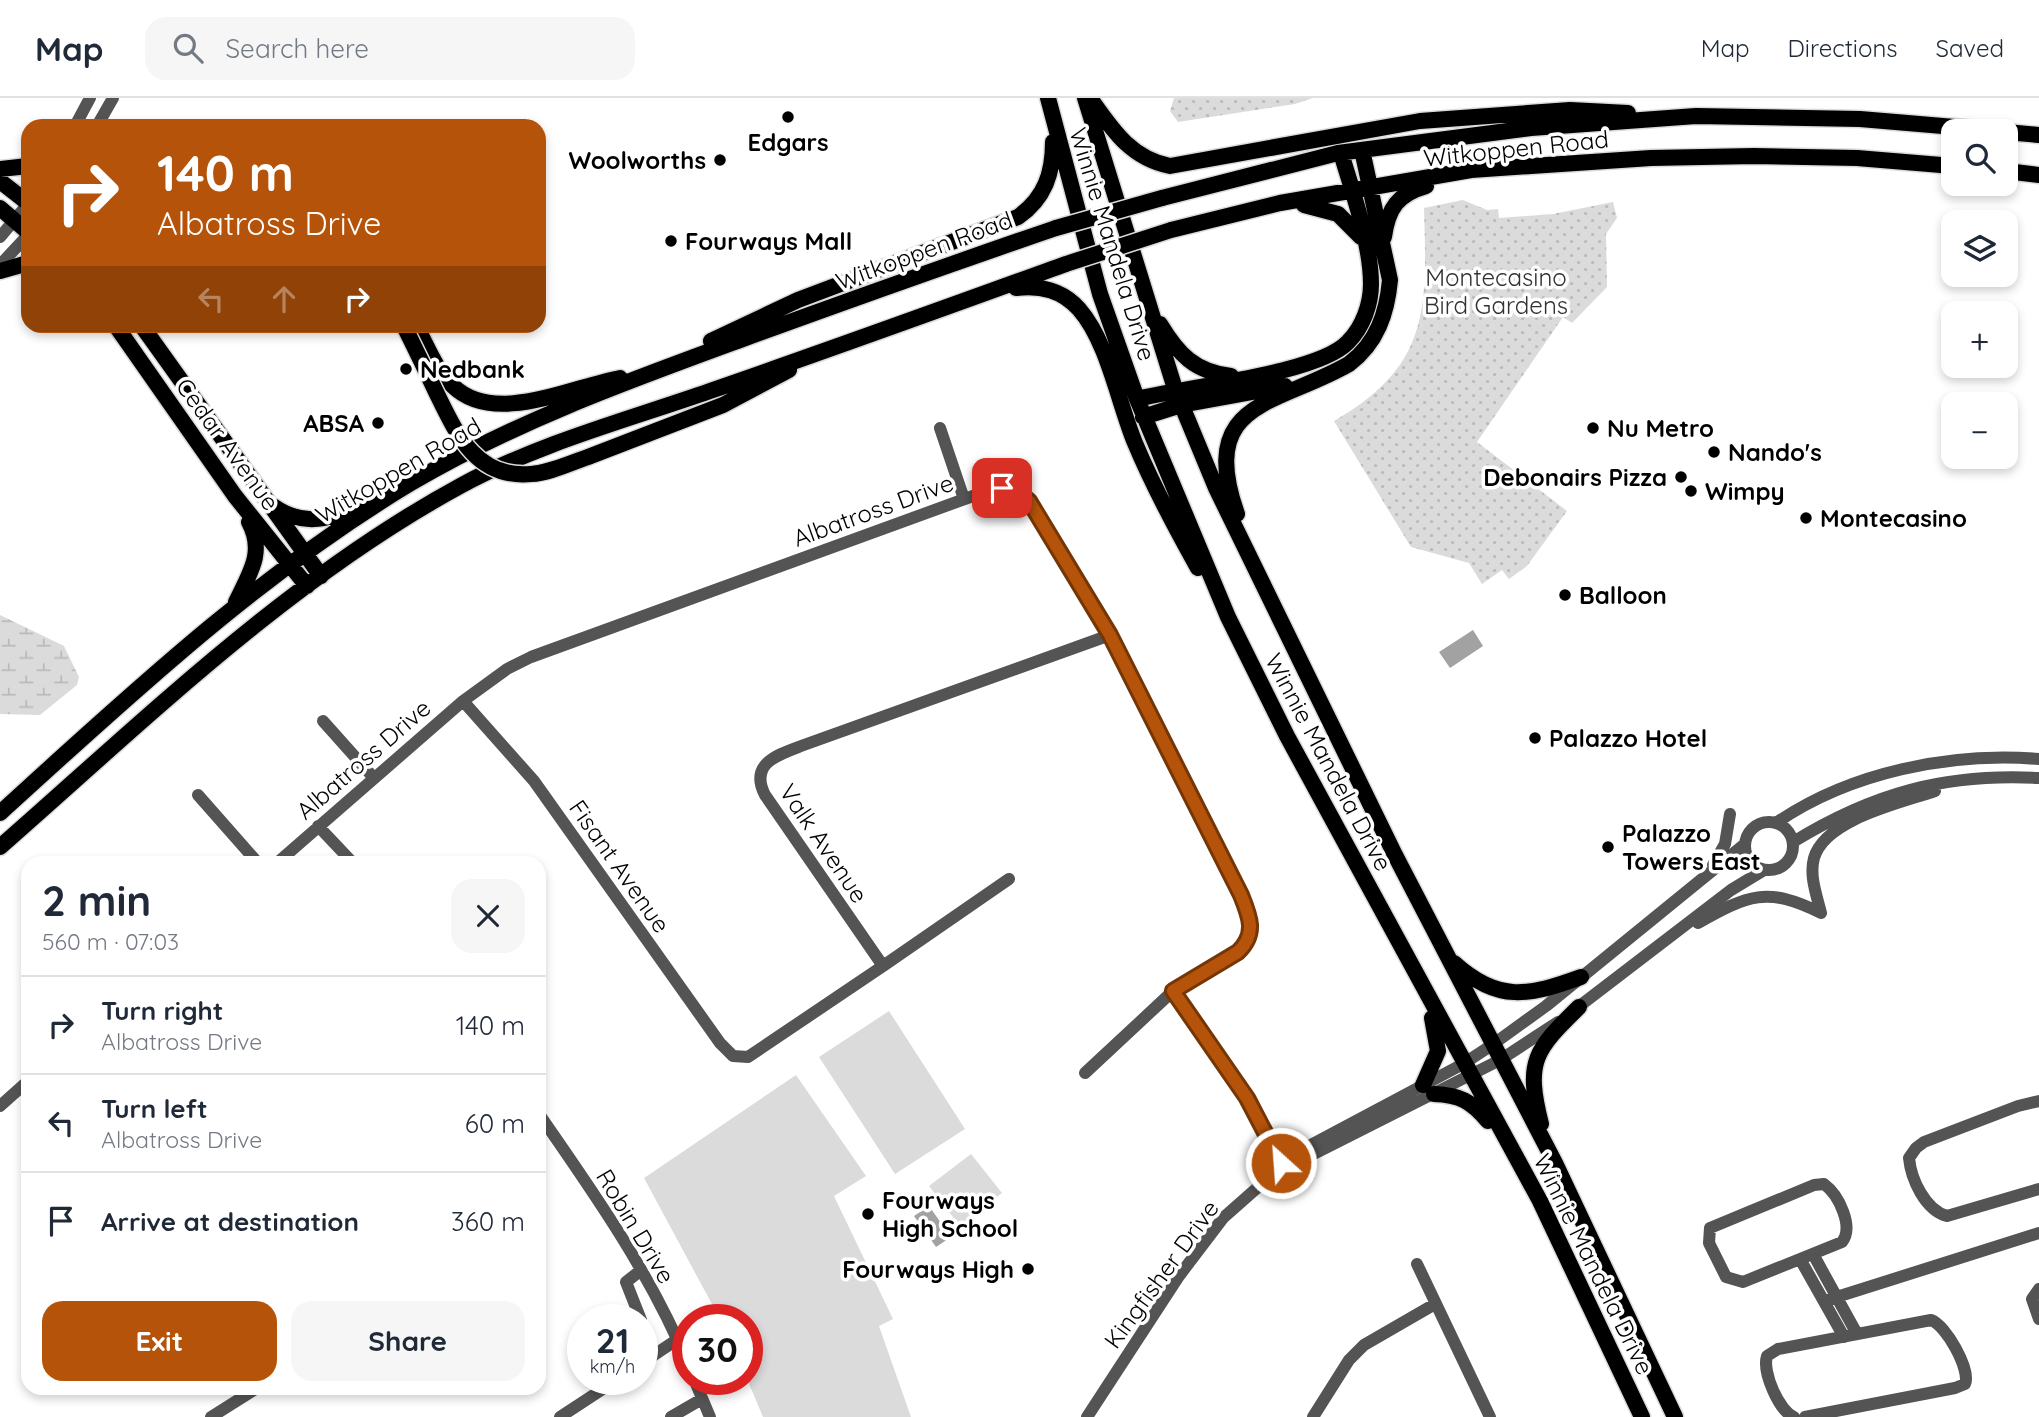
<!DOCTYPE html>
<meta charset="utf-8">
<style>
:root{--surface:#fff;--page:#f6f6f7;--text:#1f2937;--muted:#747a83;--line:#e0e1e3;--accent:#b45309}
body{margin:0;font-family:Quicksand,sans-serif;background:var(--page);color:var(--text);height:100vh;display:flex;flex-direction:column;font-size:26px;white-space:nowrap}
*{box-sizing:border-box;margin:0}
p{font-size:23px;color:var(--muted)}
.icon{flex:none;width:38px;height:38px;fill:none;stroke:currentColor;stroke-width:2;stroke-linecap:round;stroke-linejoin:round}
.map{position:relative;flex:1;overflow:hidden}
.details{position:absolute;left:21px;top:758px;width:525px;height:539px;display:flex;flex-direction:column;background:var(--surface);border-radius:21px;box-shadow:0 4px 10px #0003}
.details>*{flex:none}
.guide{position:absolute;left:21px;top:21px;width:525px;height:214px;border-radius:21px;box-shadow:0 4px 10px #0003;background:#b45309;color:#fff;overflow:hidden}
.fabs{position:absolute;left:1941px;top:21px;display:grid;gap:14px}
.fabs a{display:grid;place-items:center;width:77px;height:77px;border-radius:14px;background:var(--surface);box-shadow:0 4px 10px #0003;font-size:35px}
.speed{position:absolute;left:567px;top:1206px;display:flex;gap:14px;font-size:35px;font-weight:700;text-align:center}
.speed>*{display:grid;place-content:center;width:91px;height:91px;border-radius:50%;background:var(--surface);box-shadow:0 4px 10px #0003;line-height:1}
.speed small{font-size:18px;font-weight:400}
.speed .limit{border:10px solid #d22;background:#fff;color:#111}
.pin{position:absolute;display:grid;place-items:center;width:60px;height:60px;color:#fff;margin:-30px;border-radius:14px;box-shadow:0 4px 10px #0006}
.me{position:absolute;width:77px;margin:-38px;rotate:334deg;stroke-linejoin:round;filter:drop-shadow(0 0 5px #0008)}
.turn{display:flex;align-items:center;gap:24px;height:147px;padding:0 21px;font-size:32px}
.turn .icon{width:91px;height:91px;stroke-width:2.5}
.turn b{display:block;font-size:49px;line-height:60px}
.lanes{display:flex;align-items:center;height:66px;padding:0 21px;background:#0003;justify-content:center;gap:35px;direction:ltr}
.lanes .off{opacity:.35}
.round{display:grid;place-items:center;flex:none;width:74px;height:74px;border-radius:21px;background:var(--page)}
.headline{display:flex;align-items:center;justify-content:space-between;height:119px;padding:0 21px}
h1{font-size:42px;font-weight:800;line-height:52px}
.button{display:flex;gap:14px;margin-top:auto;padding:14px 21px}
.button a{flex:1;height:80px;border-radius:21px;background:var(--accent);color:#fff;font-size:28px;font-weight:800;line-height:80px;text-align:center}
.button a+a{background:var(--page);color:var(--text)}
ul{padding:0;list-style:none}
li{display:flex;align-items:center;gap:21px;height:98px;padding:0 21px;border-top:2px solid var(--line)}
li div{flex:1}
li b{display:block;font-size:26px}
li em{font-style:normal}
header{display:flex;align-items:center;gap:42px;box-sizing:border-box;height:98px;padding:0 35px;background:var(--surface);border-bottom:2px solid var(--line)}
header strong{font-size:33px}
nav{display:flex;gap:38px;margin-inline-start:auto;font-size:24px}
.search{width:490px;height:63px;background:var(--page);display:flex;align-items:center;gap:18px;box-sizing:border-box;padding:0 24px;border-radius:21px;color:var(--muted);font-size:26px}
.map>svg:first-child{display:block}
.grass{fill:url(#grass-dots)}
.wetland{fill:url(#wetland-marsh)}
.pitch{fill:#dbdbdb}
.water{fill:#a2a2a2}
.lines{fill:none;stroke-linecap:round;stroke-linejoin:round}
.major-casing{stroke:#dbdbdb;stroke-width:19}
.minor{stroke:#545454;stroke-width:12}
.major{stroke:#000;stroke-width:16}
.major-bridge-casing{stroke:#dbdbdb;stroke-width:19;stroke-linecap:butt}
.major-bridge{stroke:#000;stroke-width:16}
.route-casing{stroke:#753606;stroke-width:18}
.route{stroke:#b45309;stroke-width:12}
.poi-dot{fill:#000;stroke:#fff;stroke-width:2.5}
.labels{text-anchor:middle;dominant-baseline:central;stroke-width:7;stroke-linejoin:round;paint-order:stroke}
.poi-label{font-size:24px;font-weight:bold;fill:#000;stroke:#fff;text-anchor:start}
.street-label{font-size:24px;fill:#000;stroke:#fff}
.park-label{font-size:24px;fill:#323232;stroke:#fff}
</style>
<header>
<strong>Map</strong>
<div class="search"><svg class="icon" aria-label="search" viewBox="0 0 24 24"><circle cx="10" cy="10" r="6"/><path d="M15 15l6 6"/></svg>Search here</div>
<nav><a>Map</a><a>Directions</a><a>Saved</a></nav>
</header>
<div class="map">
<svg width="2039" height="1319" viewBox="0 0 2039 1319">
<defs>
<pattern id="grass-dots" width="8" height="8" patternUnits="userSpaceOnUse" patternTransform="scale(1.75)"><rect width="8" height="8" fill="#dbdbdb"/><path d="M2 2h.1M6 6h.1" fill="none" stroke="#bababa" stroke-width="1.8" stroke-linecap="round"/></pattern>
<pattern id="wetland-marsh" width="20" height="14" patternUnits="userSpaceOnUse" patternTransform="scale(1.75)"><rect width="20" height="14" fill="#dbdbdb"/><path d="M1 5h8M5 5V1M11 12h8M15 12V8" fill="none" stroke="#bababa"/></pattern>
</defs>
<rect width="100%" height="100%" fill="#fff"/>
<path class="grass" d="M 1174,0 L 1313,0 L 1295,6 L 1178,24 L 1170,13 Z
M 1463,102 L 1487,112 L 1498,111 L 1499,120 L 1553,116 L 1613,104 L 1617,120 L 1606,136 L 1607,189 L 1572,225 L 1563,219 L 1477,344 L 1567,413 L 1527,468 L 1509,481 L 1502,472 L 1482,486 L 1469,465 L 1411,449 L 1334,323 C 1430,268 1427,211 1424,110 Z"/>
<path class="wetland" d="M 0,517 L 64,548 L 79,579 L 77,587 L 40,617 L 0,616 Z"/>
<path class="pitch" d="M 889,913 L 965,1031 L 895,1076 L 819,959 Z
M 796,977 L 866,1078 L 834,1098 L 893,1221 L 879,1228 L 911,1319 L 763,1319 L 747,1281 L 747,1222 L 720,1221 L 644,1080 Z
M 971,1056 L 1002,1095 L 960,1128 L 929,1088 Z"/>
<path class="water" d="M 1473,532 L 1483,548 L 1450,570 L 1439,554 Z
M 929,1108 L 951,1139 L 936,1149 L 914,1118 Z"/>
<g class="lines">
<defs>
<path id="major" d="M 1048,0 L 1100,196 L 1137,301 L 1228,519 L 1287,638 L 1540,1103 L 1642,1319
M 1085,0 L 1175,291 L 1216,390 L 1395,757 L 1555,1065 L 1675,1319
M 1090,0 C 1112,31 1130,60 1170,68 L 1420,23 L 1570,12 L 1628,15
M 2006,34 L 2039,37
M 0,71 L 28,68
M 2006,73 L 2039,77
M 0,83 L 28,105
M 1162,100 L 1338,55 L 1531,30 L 1696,18 L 1860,21 L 2002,33
M 1304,107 L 1338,116 L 1361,139
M 0,110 L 28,134
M 1171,132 L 1280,105 L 1471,72 L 1651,60 L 1754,58 L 1857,60 L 1953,68
M 1384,139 C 1388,110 1398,96 1426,88
M 0,173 L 28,165
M 1016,190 C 1041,187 1062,192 1079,211 C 1108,244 1118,304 1135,345 C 1153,388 1175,429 1198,470
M 1160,226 C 1178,256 1195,274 1231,278
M 116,228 L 235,398 L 307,488
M 142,228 L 321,478
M 416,228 C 427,247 436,273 453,288 C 494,328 571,289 620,280
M 711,243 L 798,202 L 1018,119 C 1045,100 1053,75 1053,44
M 1137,301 C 1185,289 1318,276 1348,244 C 1363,229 1371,206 1371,186 C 1371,146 1352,92 1341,55
M 1143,319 L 1181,307 L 1285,288
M 588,359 L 723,307 L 789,272
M 273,408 C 304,430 331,421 363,406
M 1237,416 C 1197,302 1276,308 1349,266 C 1377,245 1387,215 1390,182 L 1362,52
M 236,504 C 250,475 265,454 249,424
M 0,715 C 131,596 259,476 411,385 C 514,324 631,282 743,241 C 847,203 951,166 1056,130
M 0,749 C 146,621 290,480 462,387 C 540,345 627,322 710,293 C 829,252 947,209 1066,166
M 1454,865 C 1498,905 1529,898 1581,879
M 1423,987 L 1438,953 L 1432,920
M 1434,996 C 1460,997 1471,1003 1488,1023
M 1541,1026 C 1525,963 1535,952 1579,909"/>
</defs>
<use href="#major" class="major-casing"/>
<path class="minor" d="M 75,28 L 90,0
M 97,28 L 113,0
M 0,139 L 28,106
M 0,167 L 28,137
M 940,330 L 964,401
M 463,603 L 534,683 L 720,945 L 733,958 L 748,959 L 883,868 L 765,697 C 749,666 777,657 801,648 L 1110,537
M 323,623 L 373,679
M 198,697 L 258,765
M1745 748a24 24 0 1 1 48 0a24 24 0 1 1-48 0Z
M 1776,725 C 1850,674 1950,654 2039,661
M 318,728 L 353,765
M 1793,744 C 1873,695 1945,675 2039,680
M 277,765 L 463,603 L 507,571 L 531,559 L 984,394 C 1004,389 1013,390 1029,403 L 1110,537 L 1157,627 L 1251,821 L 1247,845 L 1238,854 L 1173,893 L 1085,975
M 1713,767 L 1725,746 L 1730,716
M 1821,815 C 1817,798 1809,778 1814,760 C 1825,721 1901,705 1935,693
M 1698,825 C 1748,797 1767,788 1821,815
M 883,868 L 1009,781
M 1173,893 L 1247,1000 L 1281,1065
M 1573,913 L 1731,792 L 1764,772
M 2039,1003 L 2018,1008 L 1924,1044 L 1916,1050 L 1909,1060 C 1911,1081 1925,1112 1947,1118 L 2039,1091
M 0,1008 L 28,983
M 539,1016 C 594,1095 651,1176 688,1266
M 1290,1058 L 1463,966 L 1492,947 L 1546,908 L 1745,746
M 1296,1065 L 1500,962 L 1558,924
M 1824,1086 C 1839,1097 1854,1129 1842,1144 L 1743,1184 L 1726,1179 L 1709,1145 L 1710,1130 L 1814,1087 Z
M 1813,1156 L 1857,1236
M 1800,1161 L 1844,1239
M 1417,1166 L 1490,1319
M 640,1173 L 626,1184 L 641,1222
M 2039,1191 L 2032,1201 L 2039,1221
M 1824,1203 L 2039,1135
M 642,1265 L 678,1241
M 694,1281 L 710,1319
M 211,1319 L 257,1290
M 560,1319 L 618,1281
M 671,1319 L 702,1301
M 1087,1319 L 1179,1178 L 1223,1120 L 1282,1068
M 1313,1319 L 1349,1262 L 1364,1247 L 1435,1206
M 1794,1319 C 1779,1313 1762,1274 1767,1258 L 1778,1251 L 1931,1222 C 1946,1227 1971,1272 1965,1286 L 1955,1290 L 1805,1319"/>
<use href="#major" class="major"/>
<defs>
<path id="major-bridge" d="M 1056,130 L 1162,100
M 1066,166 L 1171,132
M 404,228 C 415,250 426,273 437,296 C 457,337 477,381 531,376 C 550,375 570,365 588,359"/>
</defs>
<use href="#major-bridge" class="major-bridge-casing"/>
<use href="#major-bridge" class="major-bridge"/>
</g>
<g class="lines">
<defs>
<path id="route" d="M 1002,390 L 1015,391 L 1029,403 L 1110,537 L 1241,797 C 1250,819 1257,836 1238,854 L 1173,893 L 1247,1000 L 1281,1065"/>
</defs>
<use href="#route" class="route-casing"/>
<use href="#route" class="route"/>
</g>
<g class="poi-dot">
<circle cx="788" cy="19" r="7"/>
<circle cx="720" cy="62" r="7"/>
<circle cx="671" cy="143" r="7"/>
<circle cx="406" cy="271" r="7"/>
<circle cx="378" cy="325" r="7"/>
<circle cx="1593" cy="330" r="7"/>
<circle cx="1714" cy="354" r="7"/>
<circle cx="1681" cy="379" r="7"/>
<circle cx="1691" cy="393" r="7"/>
<circle cx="1806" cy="420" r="7"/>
<circle cx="1565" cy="497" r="7"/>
<circle cx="1535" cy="640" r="7"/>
<circle cx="1608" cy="749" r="7"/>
<circle cx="868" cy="1116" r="7"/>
<circle cx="1028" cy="1171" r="7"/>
</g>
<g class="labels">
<g class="poi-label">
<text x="788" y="44" text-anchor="middle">Edgars</text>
<text x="706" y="62" text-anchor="end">Woolworths</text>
<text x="685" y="143">Fourways Mall</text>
<text x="420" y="271">Nedbank</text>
<text x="364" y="325" text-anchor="end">ABSA</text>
<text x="1607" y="330">Nu Metro</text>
<text x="1728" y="354">Nando's</text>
<text x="1667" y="379" text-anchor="end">Debonairs Pizza</text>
<text x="1705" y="393">Wimpy</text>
<text x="1820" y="420">Montecasino</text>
<text x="1579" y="497">Balloon</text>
<text x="1549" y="640">Palazzo Hotel</text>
<text x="1622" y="735">Palazzo<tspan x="1622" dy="28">Towers East</tspan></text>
<text x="882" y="1102">Fourways<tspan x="882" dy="28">High School</tspan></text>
<text x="1014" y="1171" text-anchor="end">Fourways High</text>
</g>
<g class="street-label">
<text transform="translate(1516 50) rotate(-6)">Witkoppen Road</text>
<text transform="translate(1113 146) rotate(73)">Winnie Mandela Drive</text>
<text transform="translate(924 152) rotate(-20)">Witkoppen Road</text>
<text transform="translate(228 346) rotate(54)">Cedar Avenue</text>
<text transform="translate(398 372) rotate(-30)">Witkoppen Road</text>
<text transform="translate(873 412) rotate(-20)">Albatross Drive</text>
<text transform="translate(363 661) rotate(-41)">Albatross Drive</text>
<text transform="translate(1329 664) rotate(62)">Winnie Mandela Drive</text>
<text transform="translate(824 745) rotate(56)">Valk Avenue</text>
<text transform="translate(620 768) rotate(55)">Fisant Avenue</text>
<text transform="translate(636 1128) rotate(59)">Robin Drive</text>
<text transform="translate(1594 1166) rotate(64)">Winnie Mandela Drive</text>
<text transform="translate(1161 1176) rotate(-54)">Kingfisher Drive</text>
</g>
<g class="park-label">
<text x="1496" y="179">Montecasino<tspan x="1496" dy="28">Bird Gardens</tspan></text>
</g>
</g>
</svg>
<div class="fabs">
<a><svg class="icon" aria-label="search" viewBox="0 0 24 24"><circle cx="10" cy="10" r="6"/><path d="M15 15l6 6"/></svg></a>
<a><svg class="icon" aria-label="layers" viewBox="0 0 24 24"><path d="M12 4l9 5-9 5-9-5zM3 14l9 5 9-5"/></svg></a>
<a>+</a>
<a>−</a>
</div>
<div class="speed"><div>21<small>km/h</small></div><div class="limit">30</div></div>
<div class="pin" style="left:1002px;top:390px;background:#d93025"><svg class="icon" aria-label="arrive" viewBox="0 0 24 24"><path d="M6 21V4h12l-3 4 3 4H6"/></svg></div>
<svg class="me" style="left:1281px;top:1065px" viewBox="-20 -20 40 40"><circle r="17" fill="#b45309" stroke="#fff" stroke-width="3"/><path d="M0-11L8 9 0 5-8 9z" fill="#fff"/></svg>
<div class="guide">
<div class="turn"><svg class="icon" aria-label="right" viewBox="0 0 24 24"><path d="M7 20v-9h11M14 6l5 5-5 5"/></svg><div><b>140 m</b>Albatross Drive</div></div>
<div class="lanes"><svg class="icon off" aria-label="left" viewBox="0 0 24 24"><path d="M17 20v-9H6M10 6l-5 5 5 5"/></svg><svg class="icon off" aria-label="ahead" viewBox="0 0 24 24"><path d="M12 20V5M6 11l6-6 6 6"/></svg><svg class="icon" aria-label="right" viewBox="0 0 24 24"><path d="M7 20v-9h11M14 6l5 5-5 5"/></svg></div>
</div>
<section class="details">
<div class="headline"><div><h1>2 min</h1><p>560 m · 07:03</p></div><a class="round"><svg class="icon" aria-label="close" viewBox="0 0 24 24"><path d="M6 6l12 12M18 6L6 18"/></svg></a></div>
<ul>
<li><svg class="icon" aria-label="right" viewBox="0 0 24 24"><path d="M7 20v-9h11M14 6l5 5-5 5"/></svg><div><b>Turn right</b><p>Albatross Drive</p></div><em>140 m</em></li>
<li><svg class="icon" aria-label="left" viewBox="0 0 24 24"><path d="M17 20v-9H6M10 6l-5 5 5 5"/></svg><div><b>Turn left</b><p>Albatross Drive</p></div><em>60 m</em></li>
<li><svg class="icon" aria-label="arrive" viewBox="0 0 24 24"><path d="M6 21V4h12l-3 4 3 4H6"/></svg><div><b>Arrive at destination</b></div><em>360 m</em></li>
</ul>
<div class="button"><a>Exit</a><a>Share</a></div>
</section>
</div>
